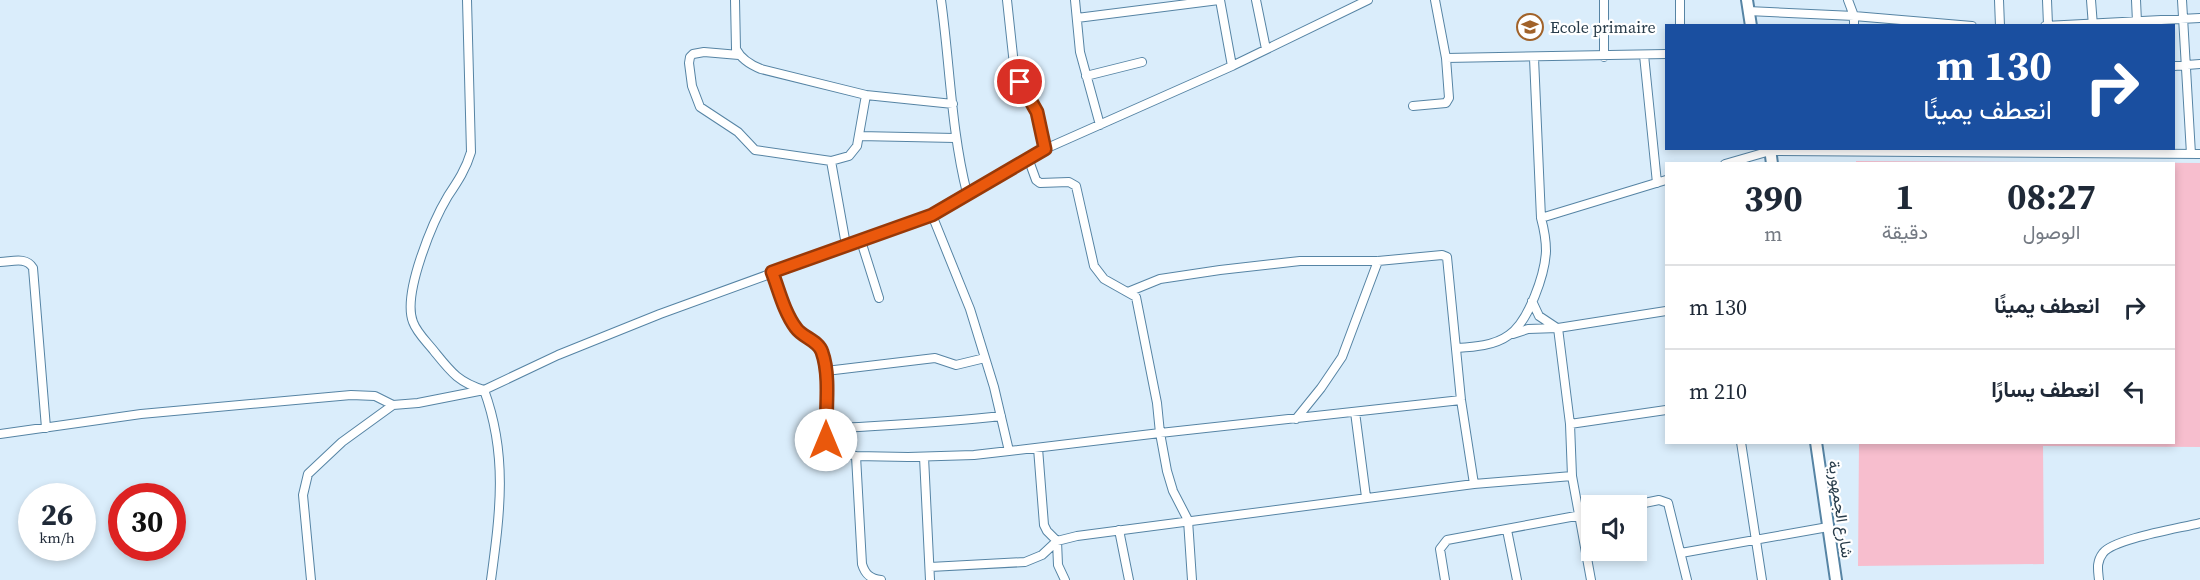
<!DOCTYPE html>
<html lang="ar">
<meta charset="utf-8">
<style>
:root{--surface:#fff;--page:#f6f6f7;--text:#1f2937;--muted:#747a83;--line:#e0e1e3}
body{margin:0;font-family:"Source Serif 4",Vazirmatn,serif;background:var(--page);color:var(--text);direction:rtl;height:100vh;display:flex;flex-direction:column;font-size:22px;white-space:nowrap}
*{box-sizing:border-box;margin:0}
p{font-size:20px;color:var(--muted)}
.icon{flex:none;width:33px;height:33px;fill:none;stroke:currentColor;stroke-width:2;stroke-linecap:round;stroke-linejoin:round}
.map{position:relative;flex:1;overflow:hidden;direction:ltr}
.drawer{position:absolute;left:1665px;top:162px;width:510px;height:282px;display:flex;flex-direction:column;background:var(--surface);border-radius:0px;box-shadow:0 3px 9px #0003;direction:rtl}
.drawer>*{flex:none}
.top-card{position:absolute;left:1665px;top:24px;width:510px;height:126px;border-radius:0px;box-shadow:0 3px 9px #0003;direction:rtl;background:#1a4fa0;color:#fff;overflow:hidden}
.controls{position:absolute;left:1581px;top:495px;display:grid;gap:12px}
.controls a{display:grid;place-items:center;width:66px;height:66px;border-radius:0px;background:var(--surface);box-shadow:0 3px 9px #0003;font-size:30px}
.speed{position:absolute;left:18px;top:483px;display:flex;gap:12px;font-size:30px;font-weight:700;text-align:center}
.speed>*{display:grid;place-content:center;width:78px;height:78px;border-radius:50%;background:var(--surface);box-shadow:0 3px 9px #0003;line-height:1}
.speed small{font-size:15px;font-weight:400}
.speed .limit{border:9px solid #d22;background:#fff;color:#111}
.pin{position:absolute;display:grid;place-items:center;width:51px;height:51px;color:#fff;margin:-26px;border:3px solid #fff;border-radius:50%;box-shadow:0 2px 6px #0007}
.me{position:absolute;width:66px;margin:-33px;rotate:0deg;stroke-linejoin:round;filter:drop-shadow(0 0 4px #0008)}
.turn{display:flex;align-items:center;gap:21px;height:126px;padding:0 24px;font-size:27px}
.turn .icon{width:78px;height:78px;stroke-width:2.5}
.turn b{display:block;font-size:42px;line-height:51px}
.eta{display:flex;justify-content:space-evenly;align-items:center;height:102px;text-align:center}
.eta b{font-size:36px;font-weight:700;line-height:42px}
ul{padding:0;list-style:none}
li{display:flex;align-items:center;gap:18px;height:84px;padding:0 24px;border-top:2px solid var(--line)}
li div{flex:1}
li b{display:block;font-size:22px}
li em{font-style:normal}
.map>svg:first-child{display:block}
.green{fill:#f7bece}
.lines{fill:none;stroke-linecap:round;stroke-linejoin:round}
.street-casing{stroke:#5684a4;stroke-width:10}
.secondary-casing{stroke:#5684a4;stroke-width:14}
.street{stroke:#fff;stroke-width:8}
.secondary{stroke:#fff;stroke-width:10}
.route-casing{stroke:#983908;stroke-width:15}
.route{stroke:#ea580c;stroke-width:10}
.labels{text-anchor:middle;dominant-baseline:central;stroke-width:4.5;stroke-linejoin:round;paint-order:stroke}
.poi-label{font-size:16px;fill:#283c4a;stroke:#fff;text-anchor:start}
.street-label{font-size:16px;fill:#283c4a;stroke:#fff}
</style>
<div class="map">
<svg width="2200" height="580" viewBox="0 0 2200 580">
<rect width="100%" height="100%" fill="#daedfb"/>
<path class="green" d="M 1856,161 L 2200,163 L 2200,447 L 2043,446 L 2044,564 L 1858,566 L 1859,443 L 2174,442 L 2174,164 L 1856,164 Z"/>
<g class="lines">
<defs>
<path id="street" d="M 467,0 L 471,152 C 466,169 458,181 448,196 C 433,221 402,294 413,322 C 417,333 427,342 434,351 C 451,372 458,382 484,390 C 508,455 500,513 491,580
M 735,0 L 736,49 C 741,59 751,65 761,69 L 866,95
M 941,0 C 950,64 951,130 967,193
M 1007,0 L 1014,65 L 1037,112 L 1045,149
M 1075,0 L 1080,52 L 1100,125
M 1220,0 L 1232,66
M 1256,0 L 1266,49
M 1435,0 L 1446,58 L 1666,54
M 1680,0 L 1680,26
M 1848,0 L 1854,16 L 1854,26
M 1999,0 L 2000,26
M 2047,0 L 2048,25
M 2091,0 L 2093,26
M 2136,0 L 2137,22
M 2182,0 L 2191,154
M 1748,11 L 1854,16 L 1972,26
M 1077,18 L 1219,0
M 2045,26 L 2200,18
M 739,55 L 704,52 L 693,54 L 690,57 L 689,63 L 692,86 L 700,107 L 738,132 L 755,150 L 831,161
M 1644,55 L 1657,183
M 1604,57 L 1604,0
M 2174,66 L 2200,64
M 1086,76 L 1142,62
M 1413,106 L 1446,103 L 1449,98 L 1446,58
M 859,136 L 955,138
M 1725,164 L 1770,151 L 2200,154
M 932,215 L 970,309 L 994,387 L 1009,451 L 1160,433 L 1157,403 L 1136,297 L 1104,279 L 1094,266 L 1076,186 L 1069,182 L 1040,183 L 1036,180 L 1028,158
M 1541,218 L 1666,180
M 861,241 L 879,298
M 846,245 L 831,161 L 849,156 L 857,146 L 866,95 L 953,104
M 0,262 C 11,262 26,256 33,268 L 46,428
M 772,272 L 793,323 L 801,334 L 817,344 L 822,351 L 826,371 L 826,440 L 834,450 L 856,456 L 908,457 L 974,455 L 1009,451
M 1128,292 L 1160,279 L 1220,270 L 1300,261 L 1378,261 L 1442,255 L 1447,257 L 1461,400 L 1474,484
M 1532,301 L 1539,316 L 1557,328
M 1513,334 L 1528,329 L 1558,328
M 1456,348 C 1473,347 1494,346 1509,335 C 1529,321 1545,274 1546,251 C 1546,240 1544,229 1541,218 L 1534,58
M 826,371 L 935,358 L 956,365 L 985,358
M 1355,412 L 1366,497
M 1296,419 L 1321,388 L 1342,357 L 1378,261
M 1570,424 L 1666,410
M 825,429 C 884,425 942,423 1001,416
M 0,434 L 141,414 L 351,395 L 375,396 L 393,405 L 418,403 L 484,390 L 558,355 L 660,314 L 932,215 L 1045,149 L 1232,66 L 1368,0
M 1741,442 L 1762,580
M 1038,448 L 1044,525 L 1047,531 L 1057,541 L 1058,565 L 1065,580
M 856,456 L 862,564 C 865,574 870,579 881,580
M 924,457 L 930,580
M 1630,506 L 1659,500 L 1668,503 L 1687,580
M 1119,530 L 1129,580
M 1507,530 L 1517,580
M 1681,553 L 1828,527
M 930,567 L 1025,562 L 1042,555 L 1057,541 L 1077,536 L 1474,484 L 1572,476
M 311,580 L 303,495 L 308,474 L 342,442 L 393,405
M 1192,580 L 1188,520 L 1173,491 L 1167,471 L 1160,433 L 1461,400
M 1445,580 L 1440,549 L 1447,540 L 1592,513
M 1591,580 L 1572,476 L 1570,424 L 1558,328 L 1666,311
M 2099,580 C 2098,570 2096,562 2103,553 C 2113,539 2181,528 2200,523"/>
<path id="secondary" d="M 1747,0 L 1751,26
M 1770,148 L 1772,164
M 1816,442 L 1836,580"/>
</defs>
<use href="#street" class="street-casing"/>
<use href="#secondary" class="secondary-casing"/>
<use href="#street" class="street"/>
<use href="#secondary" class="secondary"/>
</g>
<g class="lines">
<defs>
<path id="route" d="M 826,440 C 825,414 831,377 822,352 C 818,340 803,338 796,328 C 784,312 779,290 772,272 L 932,215 L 1045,149 L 1037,112 L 1020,82"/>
</defs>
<use href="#route" class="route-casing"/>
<use href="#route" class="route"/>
</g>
<defs>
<symbol id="school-ring" viewBox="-11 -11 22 22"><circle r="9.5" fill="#fff" stroke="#a16229" stroke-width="1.5"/><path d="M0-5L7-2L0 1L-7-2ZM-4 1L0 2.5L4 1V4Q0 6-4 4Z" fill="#a16229"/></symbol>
</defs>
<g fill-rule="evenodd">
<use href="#school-ring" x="1515" y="12" width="30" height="30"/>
</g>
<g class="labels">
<g class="poi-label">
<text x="1550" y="27">Ecole primaire</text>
</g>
<g class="street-label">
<text transform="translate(1841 509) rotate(82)">شارع الجمهورية</text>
</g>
</g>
</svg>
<div class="controls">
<a><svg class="icon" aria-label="sound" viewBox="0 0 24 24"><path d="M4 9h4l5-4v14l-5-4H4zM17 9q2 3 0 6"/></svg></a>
</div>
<div class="speed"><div>26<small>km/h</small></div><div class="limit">30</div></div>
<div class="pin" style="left:1020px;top:82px;background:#d93025"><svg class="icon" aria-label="arrive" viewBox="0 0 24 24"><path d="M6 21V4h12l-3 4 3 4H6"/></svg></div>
<svg class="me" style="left:826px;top:440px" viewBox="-20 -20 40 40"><circle r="19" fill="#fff"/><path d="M0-13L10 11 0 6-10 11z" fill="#ea580c"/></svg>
<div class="top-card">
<div class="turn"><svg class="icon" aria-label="right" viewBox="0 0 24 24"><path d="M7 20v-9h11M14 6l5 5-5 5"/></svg><div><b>130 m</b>انعطف يمينًا</div></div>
</div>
<section class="drawer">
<div class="eta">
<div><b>08:27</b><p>الوصول</p></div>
<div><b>1</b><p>دقيقة</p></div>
<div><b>390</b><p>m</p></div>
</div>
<ul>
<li><svg class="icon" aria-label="right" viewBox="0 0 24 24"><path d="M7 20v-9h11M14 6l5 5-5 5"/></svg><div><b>انعطف يمينًا</b></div><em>130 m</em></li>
<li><svg class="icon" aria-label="left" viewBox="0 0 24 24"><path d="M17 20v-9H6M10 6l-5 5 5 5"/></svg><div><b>انعطف يسارًا</b></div><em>210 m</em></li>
</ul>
</section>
</div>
